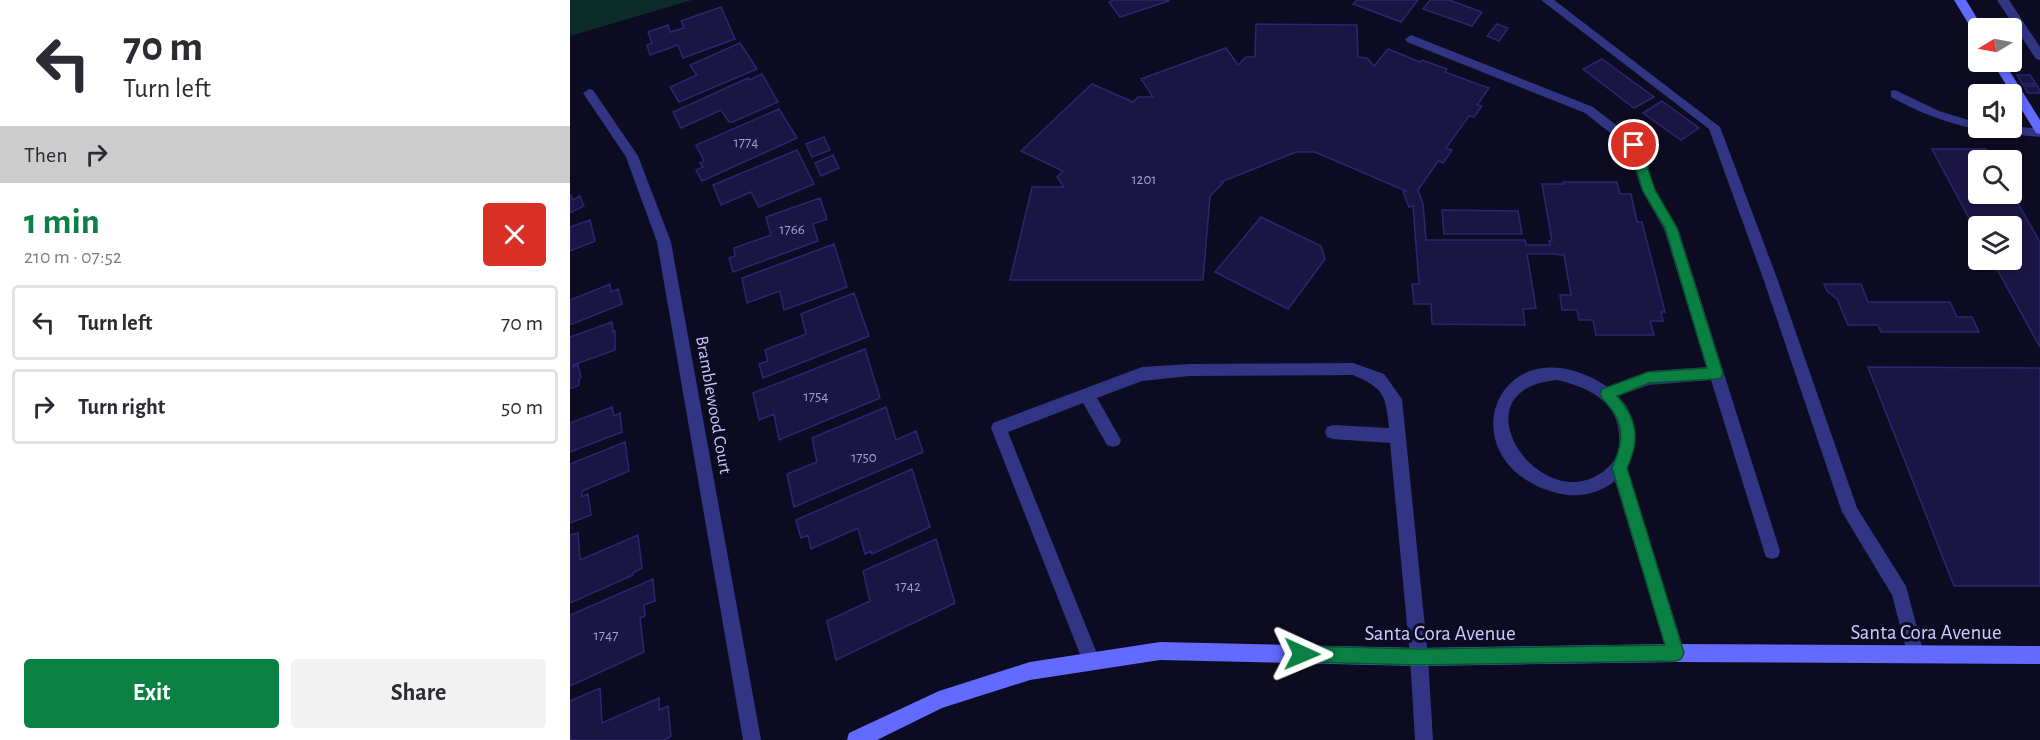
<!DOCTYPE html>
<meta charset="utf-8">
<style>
:root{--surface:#fff;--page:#f2f2f3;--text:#2b2b33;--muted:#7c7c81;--line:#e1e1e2;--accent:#0b8043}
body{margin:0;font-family:"Alegreya Sans",sans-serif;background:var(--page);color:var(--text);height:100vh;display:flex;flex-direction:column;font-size:22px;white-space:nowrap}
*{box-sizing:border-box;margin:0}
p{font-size:20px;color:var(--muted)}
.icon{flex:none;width:33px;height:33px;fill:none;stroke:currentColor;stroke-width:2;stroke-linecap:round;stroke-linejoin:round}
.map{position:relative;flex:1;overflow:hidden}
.sheet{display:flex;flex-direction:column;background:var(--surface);width:570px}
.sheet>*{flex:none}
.hud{background:#fff;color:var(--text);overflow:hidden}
.needle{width:39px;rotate:260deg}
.tools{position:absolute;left:1398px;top:18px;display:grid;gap:12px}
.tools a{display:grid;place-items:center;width:54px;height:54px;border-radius:6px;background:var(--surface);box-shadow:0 3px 9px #0003;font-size:30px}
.pin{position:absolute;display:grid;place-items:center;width:51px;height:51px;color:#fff;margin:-26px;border:3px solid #fff;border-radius:50%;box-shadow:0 2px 6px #0007}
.me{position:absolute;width:66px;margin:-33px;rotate:91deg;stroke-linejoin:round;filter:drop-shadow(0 0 4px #0008)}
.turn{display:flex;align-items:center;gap:21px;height:126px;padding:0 24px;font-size:27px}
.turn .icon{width:78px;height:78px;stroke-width:2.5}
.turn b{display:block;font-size:42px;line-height:51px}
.then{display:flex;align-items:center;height:57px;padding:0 24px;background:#0003;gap:12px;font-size:22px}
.round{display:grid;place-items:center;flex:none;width:63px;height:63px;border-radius:6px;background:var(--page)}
.overview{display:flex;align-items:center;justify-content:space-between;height:102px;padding:0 24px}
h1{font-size:36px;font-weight:700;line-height:45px;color:var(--accent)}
.primary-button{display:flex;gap:12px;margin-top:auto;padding:12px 24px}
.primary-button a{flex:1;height:69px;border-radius:6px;background:var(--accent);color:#fff;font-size:24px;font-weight:700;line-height:69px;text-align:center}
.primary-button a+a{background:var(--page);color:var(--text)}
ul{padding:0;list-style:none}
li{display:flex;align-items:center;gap:18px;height:75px;margin:0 12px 9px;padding:0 12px;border:3px solid var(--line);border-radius:6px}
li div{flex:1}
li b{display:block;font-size:22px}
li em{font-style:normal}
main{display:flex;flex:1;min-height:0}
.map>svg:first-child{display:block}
.green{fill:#0d2b28}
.building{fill:#1b1543;stroke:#2e2572;stroke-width:1.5}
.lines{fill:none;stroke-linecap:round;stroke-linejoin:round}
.lane{fill:#313584;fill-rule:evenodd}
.street{fill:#313584;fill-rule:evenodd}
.secondary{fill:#626aff;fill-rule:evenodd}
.route{fill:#0b8043;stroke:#07532c;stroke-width:1.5}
.labels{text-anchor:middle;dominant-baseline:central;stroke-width:6;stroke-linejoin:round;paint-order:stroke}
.number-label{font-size:15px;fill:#a09ed0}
.street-label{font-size:18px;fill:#cccbff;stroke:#0d0b21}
.near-street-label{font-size:21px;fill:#cccbff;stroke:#0d0b21}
</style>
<main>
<section class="sheet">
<div class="hud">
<div class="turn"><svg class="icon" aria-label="left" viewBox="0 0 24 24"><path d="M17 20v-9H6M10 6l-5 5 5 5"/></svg><div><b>70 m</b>Turn left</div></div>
<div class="then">Then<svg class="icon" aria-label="right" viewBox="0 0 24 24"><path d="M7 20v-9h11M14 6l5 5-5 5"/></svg></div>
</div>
<div class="overview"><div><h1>1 min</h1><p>210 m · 07:52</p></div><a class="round" style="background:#d93025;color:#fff"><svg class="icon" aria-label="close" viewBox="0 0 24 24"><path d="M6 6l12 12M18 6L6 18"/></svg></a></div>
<ul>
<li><svg class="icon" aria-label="left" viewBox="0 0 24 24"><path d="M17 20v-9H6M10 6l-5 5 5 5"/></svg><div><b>Turn left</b></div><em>70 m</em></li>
<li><svg class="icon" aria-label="right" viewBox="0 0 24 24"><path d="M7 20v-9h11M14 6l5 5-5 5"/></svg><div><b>Turn right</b></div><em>50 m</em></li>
</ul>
<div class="primary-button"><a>Exit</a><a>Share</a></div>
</section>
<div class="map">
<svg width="1470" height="740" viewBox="0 0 1470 740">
<rect width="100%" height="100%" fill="#0d0b21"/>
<path class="green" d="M 0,0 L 122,0 L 0,36 Z"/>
<path class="building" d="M 544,0 L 598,0 L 599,1 L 550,17 L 539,2 Z
M 787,0 L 848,0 L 831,22 L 783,4 Z
M 860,0 L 879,0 L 912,12 L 902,26 L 853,9 Z
M 151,7 L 165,39 L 113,58 L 108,45 L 80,55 L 77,45 L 82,43 L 78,32 L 98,25 L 100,32 L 114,28 L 111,21 Z
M 686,24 L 787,25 L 788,57 L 797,58 L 804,66 L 818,49 L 850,62 L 852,60 L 877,69 L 875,72 L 919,88 L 907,105 L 912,106 L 904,117 L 899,116 L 876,148 L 882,150 L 873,163 L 868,161 L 848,190 L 853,204 L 856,240 L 955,240 L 956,245 L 980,245 L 979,241 L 982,241 L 972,184 L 994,184 L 993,182 L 1047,182 L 1050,194 L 1061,194 L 1067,222 L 1072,222 L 1095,312 L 1091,312 L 1093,321 L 1080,321 L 1084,335 L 1026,335 L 1023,320 L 1009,320 L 1007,310 L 992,310 L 990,295 L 1001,295 L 994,255 L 982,254 L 957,254 L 966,308 L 953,309 L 955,325 L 862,324 L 861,304 L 844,304 L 842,284 L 849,284 L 843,206 L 839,207 L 833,192 L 836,191 L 745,152 L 726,152 L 651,182 L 653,183 L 640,196 L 633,280 L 440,280 L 462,187 L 494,187 L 487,177 L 493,171 L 451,151 L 522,84 L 563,102 L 568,97 L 583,97 L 571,79 L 656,48 L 668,65 L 676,57 L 685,57 Z
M 927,24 L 938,28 L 929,41 L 917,36 Z
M 170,43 L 187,69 L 109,102 L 100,87 L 127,75 L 120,65 Z
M 1032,59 L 1084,97 L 1064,108 L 1013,69 Z
M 192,74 L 208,102 L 163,122 L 159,122 L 151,110 L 111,128 L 103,112 L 178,78 L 179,80 Z
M 1447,75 L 1460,75 L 1466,84 L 1455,84 L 1457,86 L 1468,86 L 1470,93 L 1458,93 Z
M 1092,101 L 1129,128 L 1111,140 L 1073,113 Z
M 209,109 L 227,138 L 132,181 L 126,170 L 133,167 L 130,163 L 134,161 L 126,145 Z
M 254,137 L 260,150 L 242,157 L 236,144 Z
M 1362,149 L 1416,149 L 1423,160 L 1408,160 L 1408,194 L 1442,193 L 1470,242 L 1470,347 L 1422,260 L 1442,260 L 1442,226 L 1408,226 L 1408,235 Z
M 227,150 L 244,184 L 189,207 L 181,192 L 151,205 L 143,185 Z
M 263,155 L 269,168 L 251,176 L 245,163 Z
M 0,194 L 3,200 L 10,196 L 14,206 L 0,213 Z
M 250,198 L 257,219 L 243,224 L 248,241 L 163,272 L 159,258 L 165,256 L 164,248 L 201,235 L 196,217 Z
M 872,210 L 948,211 L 952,234 L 874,234 Z
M 691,217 L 751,246 L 755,259 L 718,309 L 645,272 Z
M 20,220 L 25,241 L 0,251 L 0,227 Z
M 264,244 L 277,287 L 214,310 L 210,291 L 177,303 L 172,278 Z
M 40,284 L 41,292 L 48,289 L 52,304 L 0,325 L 0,300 Z
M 1254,284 L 1291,284 L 1298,302 L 1380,302 L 1387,317 L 1402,317 L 1409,332 L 1311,332 L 1308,325 L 1278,325 L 1267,299 L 1257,291 Z
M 284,293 L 299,336 L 193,378 L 189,364 L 198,361 L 195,350 L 236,334 L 231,314 Z
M 42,322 L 43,332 L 45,331 L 45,350 L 3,365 L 3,367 L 8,365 L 11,377 L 9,379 L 9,385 L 0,389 L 0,337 Z
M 295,349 L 310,398 L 209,440 L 204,414 L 189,420 L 183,393 Z
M 1298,367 L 1470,368 L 1470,586 L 1384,586 Z
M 42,407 L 44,416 L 50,413 L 52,432 L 0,452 L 0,423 Z
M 316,407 L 326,440 L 346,431 L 353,452 L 224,507 L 217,474 L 247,462 L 242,438 Z
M 55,442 L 59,471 L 12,491 L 12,497 L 18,494 L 21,515 L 0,523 L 0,464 Z
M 342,469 L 360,527 L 302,554 L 301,551 L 295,554 L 288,528 L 241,549 L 238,535 L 231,538 L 226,520 Z
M 8,533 L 10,560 L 68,535 L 72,568 L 63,573 L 63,575 L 0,603 L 0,535 Z
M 366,539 L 385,603 L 266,660 L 257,621 L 300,601 L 293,571 Z
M 83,579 L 85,601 L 74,605 L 75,616 L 70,618 L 74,652 L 0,686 L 0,615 Z
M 30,688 L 32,723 L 89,698 L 89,710 L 98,706 L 101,736 L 94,740 L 0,740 L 0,701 Z"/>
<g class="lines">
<path class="lane" d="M 971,0 L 984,0 L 1150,127 L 1207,278 L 1287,508 L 1336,586 L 1354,654 L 1351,660 L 1345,663 L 1339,660 L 1322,595 L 1272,512 L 1193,278 L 1139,129 Z
M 1427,0 L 1439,0 L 1470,47 L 1470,60 L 1466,59 Z
M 841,35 L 1023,107 L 1068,142 L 1085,190 L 1108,228 L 1210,551 L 1208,557 L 1202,559 L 1196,557 L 1194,551 L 1141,380 L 1079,385 L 1048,396 C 1069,417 1069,444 1057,469 L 1115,653 L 1112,659 L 1106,662 L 1100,659 L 1097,653 L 1045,481 C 1025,496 1004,499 980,491 C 874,456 930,317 1038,387 L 1079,371 L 1137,367 L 1094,229 L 1072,191 L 1058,147 L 1015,113 L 837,42 L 835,39 ZM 987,380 C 1022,388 1052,404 1049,444 C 1049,460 1036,472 1022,478 C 961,505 888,389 987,380 Z
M 1325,90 L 1369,111 L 1408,123 L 1408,128 L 1442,126 L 1470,129 L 1470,137 C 1410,132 1374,126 1321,97 L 1321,91 Z
M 783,363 L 814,374 L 832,399 L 858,657 L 855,663 L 849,666 L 843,663 L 840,657 L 820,443 L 763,439 L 757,437 L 755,432 L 757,427 L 763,425 L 819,428 C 816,396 814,388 783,375 L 619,376 L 572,381 L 527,398 L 551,440 L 549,445 L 543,447 L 537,445 L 513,403 L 438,432 L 530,661 L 527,667 L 521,670 L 515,667 L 421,428 L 423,423 L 572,367 L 619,364 Z"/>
<path class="street" d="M 19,89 L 23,90 L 68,156 L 101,242 L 191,740 L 173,740 L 87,242 L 56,157 L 13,93 Z
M 849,648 L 855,651 L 858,657 L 863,740 L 845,740 L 840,657 L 843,651 Z"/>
<path class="secondary" d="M 1384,0 L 1396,0 L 1413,28 L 1408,28 L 1408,34 L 1404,33 Z
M 1422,62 L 1434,62 L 1470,120 L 1470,134 L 1466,133 Z
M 590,642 L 849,648 L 1106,644 L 1470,646 L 1470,664 L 1106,662 L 849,666 L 590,660 L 460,680 L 372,708 L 307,740 L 277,740 L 279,733 L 369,691 L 460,662 Z"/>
</g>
<path class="route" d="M 1064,140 L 1070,145 L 1085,190 L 1107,228 L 1153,373 L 1151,378 L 1146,379 L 1079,383 L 1047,396 C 1068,420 1070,440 1057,468 L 1114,653 L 1111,659 L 1106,661 L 849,665 L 732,662 L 726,660 L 723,654 L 726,648 L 732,646 L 849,649 L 1095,645 L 1042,468 C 1050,450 1056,432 1044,413 C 1040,406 1033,401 1030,394 L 1032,389 L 1078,372 L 1137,368 L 1095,228 L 1073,191 L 1059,145 Z"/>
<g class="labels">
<g class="number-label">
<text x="176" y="142">1774</text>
<text x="574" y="179">1201</text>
<text x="222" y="229">1766</text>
<text x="246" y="396">1754</text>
<text x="294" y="457">1750</text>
<text x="338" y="586">1742</text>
<text x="36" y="635">1747</text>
</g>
<g class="street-label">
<text transform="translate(143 405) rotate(80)">Bramblewood Court</text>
</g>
<g class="near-street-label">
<text x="1356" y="632">Santa Cora Avenue</text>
<text x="870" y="633">Santa Cora Avenue</text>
</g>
</g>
</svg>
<div class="tools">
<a><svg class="needle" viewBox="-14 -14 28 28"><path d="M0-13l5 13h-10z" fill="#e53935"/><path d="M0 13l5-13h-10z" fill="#7c7c81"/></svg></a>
<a><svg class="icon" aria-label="sound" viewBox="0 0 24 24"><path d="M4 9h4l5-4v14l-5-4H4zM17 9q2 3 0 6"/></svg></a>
<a><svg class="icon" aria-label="search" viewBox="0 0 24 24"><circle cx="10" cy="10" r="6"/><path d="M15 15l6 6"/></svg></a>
<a><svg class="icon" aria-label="layers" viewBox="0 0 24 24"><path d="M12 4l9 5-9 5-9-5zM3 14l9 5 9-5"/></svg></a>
</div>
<div class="pin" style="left:1064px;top:145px;background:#d93025"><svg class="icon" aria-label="arrive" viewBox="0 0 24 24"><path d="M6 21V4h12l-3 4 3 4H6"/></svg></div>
<svg class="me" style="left:732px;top:654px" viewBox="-20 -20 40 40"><path d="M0-17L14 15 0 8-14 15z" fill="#0b8043" stroke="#fff" stroke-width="4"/></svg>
</div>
</main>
